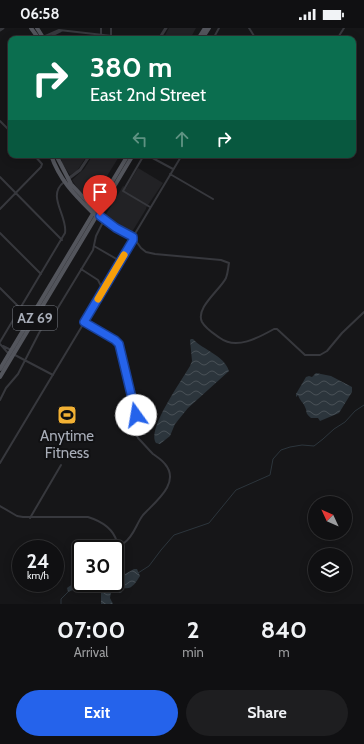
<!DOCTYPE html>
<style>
:root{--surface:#101012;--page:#1e1e20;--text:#f1f3f6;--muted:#9c9d9f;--line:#303032;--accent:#2563eb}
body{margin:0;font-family:Cabin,sans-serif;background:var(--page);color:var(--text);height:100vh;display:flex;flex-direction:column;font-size:15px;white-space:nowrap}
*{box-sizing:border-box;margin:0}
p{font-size:13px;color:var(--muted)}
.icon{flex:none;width:22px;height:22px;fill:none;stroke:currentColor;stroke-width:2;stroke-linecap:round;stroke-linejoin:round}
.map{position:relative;height:576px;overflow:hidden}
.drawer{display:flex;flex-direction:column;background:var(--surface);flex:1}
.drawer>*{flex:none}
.hud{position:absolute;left:8px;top:8px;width:348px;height:122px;border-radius:8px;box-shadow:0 2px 10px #0003,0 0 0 1px var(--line);background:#0b6e4f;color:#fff;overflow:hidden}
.needle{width:26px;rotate:314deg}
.controls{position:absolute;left:308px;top:468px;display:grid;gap:8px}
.controls a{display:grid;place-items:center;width:44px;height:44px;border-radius:50%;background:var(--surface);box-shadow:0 2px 10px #0003,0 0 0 1px var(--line);font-size:20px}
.speed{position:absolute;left:12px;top:512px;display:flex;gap:8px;font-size:20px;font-weight:700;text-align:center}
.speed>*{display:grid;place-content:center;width:52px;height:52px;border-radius:50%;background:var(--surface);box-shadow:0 2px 10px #0003,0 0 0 1px var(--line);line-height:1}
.speed small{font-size:10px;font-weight:400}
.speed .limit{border:2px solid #111;border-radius:6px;background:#fff;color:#111}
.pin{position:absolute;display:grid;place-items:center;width:34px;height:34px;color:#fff;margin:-41px -17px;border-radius:50% 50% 50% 0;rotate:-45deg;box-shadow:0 0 4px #0007}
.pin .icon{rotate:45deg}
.me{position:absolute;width:44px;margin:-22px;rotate:347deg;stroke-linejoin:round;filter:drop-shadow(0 0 3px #0008)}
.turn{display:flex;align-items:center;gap:14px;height:84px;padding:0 16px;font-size:18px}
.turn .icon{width:52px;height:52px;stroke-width:2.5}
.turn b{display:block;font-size:28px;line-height:34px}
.lanes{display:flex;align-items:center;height:38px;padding:0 16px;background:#0003;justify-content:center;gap:20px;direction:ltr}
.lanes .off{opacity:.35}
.eta{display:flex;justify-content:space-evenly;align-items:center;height:68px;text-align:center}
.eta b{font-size:24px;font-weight:700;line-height:28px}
.button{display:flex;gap:8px;margin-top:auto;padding:8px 16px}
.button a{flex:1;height:46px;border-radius:24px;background:var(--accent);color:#fff;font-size:16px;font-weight:700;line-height:46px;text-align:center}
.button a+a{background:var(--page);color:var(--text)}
.status{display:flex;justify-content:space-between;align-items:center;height:28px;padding:0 20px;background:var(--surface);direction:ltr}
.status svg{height:11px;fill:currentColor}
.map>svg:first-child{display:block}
.built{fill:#222225}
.water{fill:url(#water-waves)}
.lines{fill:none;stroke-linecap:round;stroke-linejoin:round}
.stream{stroke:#2c353c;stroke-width:1}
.minor{stroke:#37383d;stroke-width:2}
.tertiary{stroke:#37383d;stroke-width:3}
.primary{stroke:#53555c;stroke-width:4}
.route-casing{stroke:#184099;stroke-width:10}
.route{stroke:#2563eb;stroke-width:7}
.slow{stroke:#f59e0b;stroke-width:7}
.labels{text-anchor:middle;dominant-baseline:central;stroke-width:4;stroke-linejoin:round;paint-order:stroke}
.shield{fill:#111113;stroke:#7b7e86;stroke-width:1}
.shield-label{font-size:14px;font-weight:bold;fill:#a8adb8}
.poi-label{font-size:15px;fill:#a8adb8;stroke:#111113}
</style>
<div class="status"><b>06:58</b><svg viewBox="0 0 49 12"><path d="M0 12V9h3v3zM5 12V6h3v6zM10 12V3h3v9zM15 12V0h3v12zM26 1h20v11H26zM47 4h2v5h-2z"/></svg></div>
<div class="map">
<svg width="364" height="576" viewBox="0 0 364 576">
<defs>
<pattern id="water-waves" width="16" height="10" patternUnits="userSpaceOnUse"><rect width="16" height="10" fill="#2c353c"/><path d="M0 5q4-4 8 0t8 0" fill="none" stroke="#485056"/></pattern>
</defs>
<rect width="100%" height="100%" fill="#161618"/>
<path class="built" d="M 169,0 L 196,0 L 190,11 L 163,11 Z
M 59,127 L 86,127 L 86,129 L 77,143 L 70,147 L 62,135 L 62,133 Z
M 93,127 L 120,127 L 91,174 L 78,161 L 72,152 L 84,141 Z
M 138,140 L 163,155 L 146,180 L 146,181 L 132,204 L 129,204 L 116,194 L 105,188 L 123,158 L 126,160 Z"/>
<path class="water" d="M 191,311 L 193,311 C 203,322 224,327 229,343 L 188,380 L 175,396 L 170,408 L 160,416 L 156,415 C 146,402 182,352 190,338 L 192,333 L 190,312 Z
M 316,345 L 331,348 L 352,359 L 352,364 L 339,385 L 320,393 L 318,390 L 311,390 C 304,384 308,385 305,379 C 303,374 300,373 298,367 L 296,369 L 296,366 L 306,349 L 309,348 L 312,349 Z
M 134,541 L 137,541 L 140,548 C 136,554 132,562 124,560 L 121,565 L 117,565 L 116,562 L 111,564 L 110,570 L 113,576 L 101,576 L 101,561 L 80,559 L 68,564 L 67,560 L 74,555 L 80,554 L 81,555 L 115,555 L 125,546 Z"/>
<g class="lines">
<path class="stream" d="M 138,545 L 149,538 L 161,522 L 174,507 L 209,495 L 236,462 L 270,447 L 273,431 L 281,422 L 290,419 L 302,417 L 314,418 L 323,411 L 334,401 L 345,394 L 355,383 L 364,377
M 61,576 L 61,571 L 68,564"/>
<path class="minor" d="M 249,0 L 256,11
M 101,6 L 101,0
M 111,7 L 111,0
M 43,9 L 59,2 L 139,11
M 45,11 L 61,3
M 213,11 L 219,0
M 337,11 L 344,0
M 0,93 L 11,104
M 144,127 L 123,163 L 150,179
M 147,127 L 173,141
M 170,146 L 213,171
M 0,149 L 62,212
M 0,181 L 41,139 L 42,136 L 34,127
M 98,185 L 116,200 L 133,209 L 141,220 L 146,224 L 155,226 L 221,232 L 229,235 C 228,240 228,245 226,250 C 220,262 195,280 202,294 C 206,301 213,305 220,310 C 236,322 258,310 274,301 L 277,301 L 305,327 L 320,327 L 327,323 L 342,305 L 364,284
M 96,188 L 107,197 L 114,200
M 0,205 L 41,246
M 94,218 L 120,233
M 81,241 L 98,252 L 101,258 L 104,260
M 0,260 L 20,280
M 84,294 L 115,312 L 119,316 L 136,387 L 136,402 L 138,410 C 143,415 148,421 153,426 C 157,429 162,432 165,436 C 181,455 155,474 143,487 C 136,496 134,508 124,515 L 117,514
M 0,314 L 65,205 C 68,188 46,168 64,154
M 0,316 L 8,325
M 3,318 L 11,322
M 13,326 L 53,347
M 0,372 L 6,360 L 18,346 L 39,305 L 47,292 L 56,283 L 93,222 L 96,208 L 103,194
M 0,435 L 133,213 L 133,209 L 182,127
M 0,478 L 17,488 L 23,489 L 88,489 C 101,493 113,500 117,514 L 112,521
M 30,490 L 61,437"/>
<path class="tertiary" d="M 0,2 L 3,0
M 159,11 L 166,0
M 68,151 L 80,142 L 90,127"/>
<path class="primary" d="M 31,0 L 39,11
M 37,0 L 44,11
M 198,11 L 205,0
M 202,11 L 209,0
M 51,127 C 60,153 75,167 94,186
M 56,127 L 71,156 L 95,182
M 0,341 L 128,127
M 0,349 L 133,127"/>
</g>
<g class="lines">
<defs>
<path id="route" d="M 100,188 L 116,200 L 133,209 L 133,212 L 84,294 L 115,312 L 119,316 L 136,387"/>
</defs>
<use href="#route" class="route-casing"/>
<use href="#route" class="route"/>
<path class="slow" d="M 98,271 L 124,227"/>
</g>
<defs>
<symbol id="stadium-square" viewBox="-11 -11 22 22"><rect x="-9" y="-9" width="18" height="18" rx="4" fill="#f2b134" stroke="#111113"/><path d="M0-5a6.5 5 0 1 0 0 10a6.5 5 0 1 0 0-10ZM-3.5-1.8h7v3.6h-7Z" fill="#111"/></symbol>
</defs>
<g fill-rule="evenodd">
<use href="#stadium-square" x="56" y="376" width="22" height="22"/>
</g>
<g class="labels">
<rect class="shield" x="13" y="278" width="44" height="24" rx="3"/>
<g class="shield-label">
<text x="35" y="290">AZ 69</text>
</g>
<g class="poi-label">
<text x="67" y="408">Anytime<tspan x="67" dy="17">Fitness</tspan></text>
</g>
</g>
</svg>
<div class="controls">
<a><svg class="needle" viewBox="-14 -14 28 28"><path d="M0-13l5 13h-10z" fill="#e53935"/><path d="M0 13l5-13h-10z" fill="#9c9d9f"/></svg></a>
<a><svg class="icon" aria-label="layers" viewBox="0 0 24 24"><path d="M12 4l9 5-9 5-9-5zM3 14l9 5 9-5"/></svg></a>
</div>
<div class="speed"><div>24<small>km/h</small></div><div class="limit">30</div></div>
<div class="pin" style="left:100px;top:188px;background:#d93025"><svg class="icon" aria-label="arrive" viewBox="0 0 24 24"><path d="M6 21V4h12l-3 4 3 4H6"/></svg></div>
<svg class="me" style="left:136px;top:387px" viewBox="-20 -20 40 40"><circle r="19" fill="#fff"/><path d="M0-13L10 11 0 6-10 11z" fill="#2563eb"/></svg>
<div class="hud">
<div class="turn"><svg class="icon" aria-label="right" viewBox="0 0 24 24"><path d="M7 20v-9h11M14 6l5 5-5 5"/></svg><div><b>380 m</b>East 2nd Street</div></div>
<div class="lanes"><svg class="icon off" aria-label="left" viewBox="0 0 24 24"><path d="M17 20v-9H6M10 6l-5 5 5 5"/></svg><svg class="icon off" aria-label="ahead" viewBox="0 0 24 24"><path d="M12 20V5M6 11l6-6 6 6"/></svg><svg class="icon" aria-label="right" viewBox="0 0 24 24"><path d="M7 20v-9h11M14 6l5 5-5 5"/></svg></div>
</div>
</div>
<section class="drawer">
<div class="eta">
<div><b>07:00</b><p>Arrival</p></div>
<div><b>2</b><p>min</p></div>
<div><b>840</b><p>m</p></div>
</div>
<div class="button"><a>Exit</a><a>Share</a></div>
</section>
